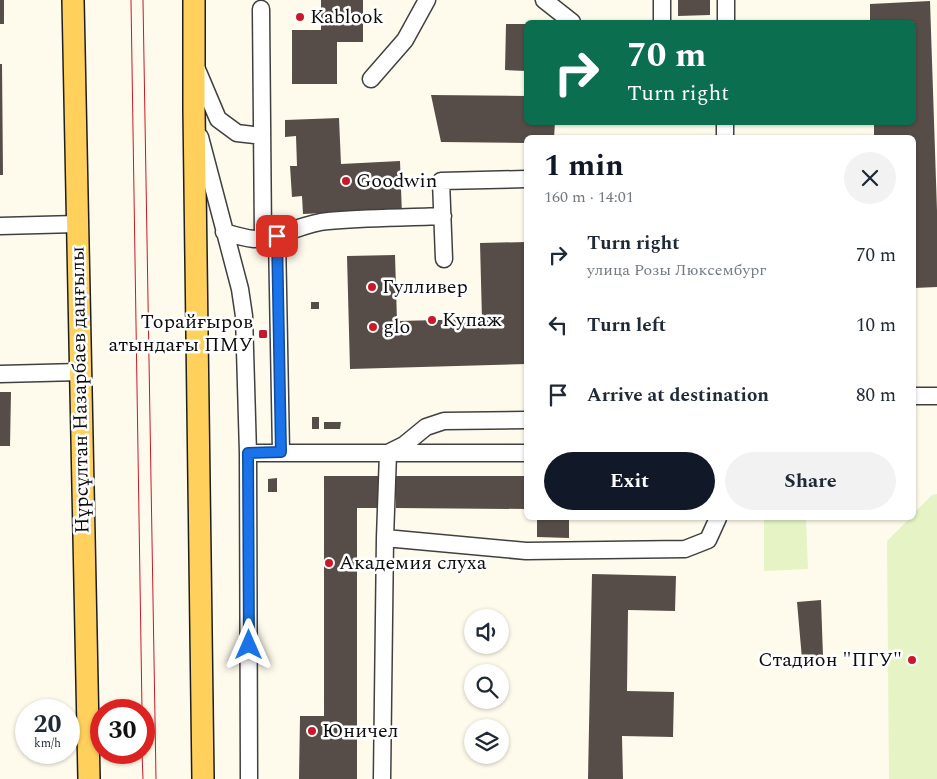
<!DOCTYPE html>
<meta charset="utf-8">
<style>
:root{--surface:#fff;--page:#f2f2f3;--text:#1f2937;--muted:#747a83;--accent:#111827}
body{margin:0;font-family:Spectral,serif;background:var(--page);color:var(--text);height:100vh;display:flex;flex-direction:column;font-size:19px;white-space:nowrap}
*{box-sizing:border-box;margin:0}
p{font-size:16px;color:var(--muted)}
.icon{flex:none;width:28px;height:28px;fill:none;stroke:currentColor;stroke-width:2;stroke-linecap:round;stroke-linejoin:round}
.map{position:relative;flex:1;overflow:hidden}
.drawer{position:absolute;left:524px;top:135px;width:392px;height:385px;display:flex;flex-direction:column;background:var(--surface);border-radius:8px;box-shadow:0 1px 4px #0004}
.drawer>*{flex:none}
.top-card{position:absolute;left:524px;top:20px;width:392px;height:105px;border-radius:8px;box-shadow:0 1px 4px #0004;background:#0b6e4f;color:#fff;overflow:hidden}
.fabs{position:absolute;left:464px;top:609px;display:grid;gap:10px}
.fabs a{display:grid;place-items:center;width:45px;height:45px;border-radius:50%;background:var(--surface);box-shadow:0 1px 4px #0004;font-size:25px}
.speed{position:absolute;left:15px;top:699px;display:flex;gap:10px;font-size:25px;font-weight:700;text-align:center}
.speed>*{display:grid;place-content:center;width:65px;height:65px;border-radius:50%;background:var(--surface);box-shadow:0 1px 4px #0004;line-height:1}
.speed small{font-size:12px;font-weight:400}
.speed .limit{border:8px solid #d22;background:#fff;color:#111}
.pin{position:absolute;display:grid;place-items:center;width:42px;height:42px;color:#fff;margin:-21px;border-radius:10px;box-shadow:0 2px 8px #0006}
.me{position:absolute;width:55px;margin:-28px;rotate:0deg;stroke-linejoin:round;filter:drop-shadow(0 0 4px #0008)}
.turn{display:flex;align-items:center;gap:18px;height:105px;padding:0 20px;font-size:22px}
.turn .icon{width:65px;height:65px;stroke-width:2.5}
.turn b{display:block;font-size:35px;line-height:42px}
.round{display:grid;place-items:center;flex:none;width:52px;height:52px;border-radius:26px;background:var(--page)}
.summary{display:flex;align-items:center;justify-content:space-between;height:85px;padding:0 20px}
h1{font-size:30px;font-weight:700;line-height:38px;color:var(--accent)}
.action{display:flex;gap:10px;margin-top:auto;padding:10px 20px}
.action a{flex:1;height:58px;border-radius:30px;background:var(--accent);color:#fff;font-size:20px;font-weight:700;line-height:58px;text-align:center}
.action a+a{background:var(--page);color:var(--text)}
ul{padding:0;list-style:none}
li{display:flex;align-items:center;gap:15px;height:70px;padding:0 20px}
li div{flex:1}
li b{display:block;font-size:19px}
li em{font-style:normal}
.map>svg:first-child{display:block}
.pitch{fill:#e5f3c5}
.building{fill:#564d48}
.lines{fill:none;stroke-linecap:round;stroke-linejoin:round}
.minor-casing{stroke:#404040;stroke-width:19}
.major-casing{stroke:#1e1e1e;stroke-width:24}
.minor{stroke:#fff;stroke-width:16}
.major{stroke:#ffd05c;stroke-width:21}
.tram{stroke:#ca1828;stroke-width:1}
.route-casing{stroke:#114b97;stroke-width:12}
.route{stroke:#1a73e8;stroke-width:9}
.poi-dot{fill:#ca1828;stroke:#fff;stroke-width:2}
.labels{text-anchor:middle;dominant-baseline:central;stroke-width:5;stroke-linejoin:round;paint-order:stroke}
.poi-label{font-size:20px;fill:#0d0d0d;stroke:#fff;text-anchor:start}
.street-label{font-size:20px;fill:#0d0d0d;stroke:#fff}
</style>
<div class="map">
<svg width="937" height="779" viewBox="0 0 937 779">
<rect width="100%" height="100%" fill="#fffbec"/>
<path class="pitch" d="M 937,494 L 937,779 L 889,779 L 887,541 L 910,518 L 914,518 L 914,513 L 932,495 Z
M 764,518 L 806,518 L 808,569 L 764,571 Z"/>
<path class="building" d="M 0,0 L 4,0 L 4,24 L 0,24 Z
M 321,0 L 363,0 L 363,42 L 337,42 L 337,84 L 292,84 L 292,30 L 321,30 Z
M 678,0 L 710,0 L 710,15 L 678,16 Z
M 930,1 L 937,211 L 937,287 L 914,288 L 914,138 L 874,138 L 874,122 L 914,122 L 914,22 L 870,22 L 870,4 Z
M 506,24 L 526,24 L 526,71 L 505,70 Z
M 0,64 L 2,64 L 3,175 L 0,175 Z
M 431,95 L 526,96 L 526,122 L 555,122 L 554,138 L 526,138 L 526,143 L 441,142 Z
M 339,118 L 341,164 L 400,161 L 402,215 L 367,211 L 303,214 L 302,196 L 292,197 L 290,166 L 297,166 L 296,136 L 285,137 L 285,120 Z
M 526,242 L 526,364 L 350,369 L 347,256 L 395,255 L 397,321 L 482,319 L 480,243 Z
M 311,302 L 319,302 L 319,309 L 311,309 Z
M 0,392 L 11,392 L 10,446 L 0,446 Z
M 312,417 L 319,417 L 319,429 L 312,429 Z
M 324,422 L 341,422 L 340,429 L 324,429 Z
M 324,476 L 381,476 L 381,508 L 357,508 L 357,779 L 299,779 L 300,716 L 324,716 Z
M 396,476 L 526,476 L 526,509 L 396,508 Z
M 277,478 L 277,492 L 268,492 L 268,479 Z
M 537,518 L 569,518 L 569,538 L 537,537 Z
M 592,574 L 676,576 L 675,611 L 628,610 L 627,691 L 674,692 L 673,737 L 622,736 L 623,779 L 588,779 Z
M 821,600 L 823,656 L 802,659 L 797,602 Z"/>
<g class="lines">
<defs>
<path id="minor" d="M 544,0 L 572,22
M 662,0 L 662,22
M 261,9 L 263,238
M 726,22 L 726,0
M 196,67 L 218,119 L 237,133 L 262,136
M 371,79 L 405,40 L 427,0
M 200,137 L 240,289 L 244,316 L 248,453 L 249,779
M 725,138 L 725,122
M 0,226 L 77,224
M 224,232 C 234,235 244,238 254,239 C 279,239 302,223 328,221 C 366,217 405,218 443,216
M 277,236 L 281,452
M 444,259 L 441,181 L 526,179
M 0,374 L 80,372
M 914,396 L 937,396
M 248,453 L 388,453 L 404,445 L 426,427 L 444,421 L 526,420
M 385,538 L 526,551 L 685,549 L 708,540 L 718,518
M 382,779 L 385,538 L 388,453 L 526,453"/>
<path id="major" d="M 73,0 L 89,779
M 194,0 L 194,110 L 203,779"/>
</defs>
<use href="#minor" class="minor-casing"/>
<use href="#major" class="major-casing"/>
<use href="#minor" class="minor"/>
<use href="#major" class="major"/>
<path class="tram" d="M 131,0 L 142,710
M 143,0 L 156,779
M 142,752 L 143,779"/>
</g>
<g class="lines">
<defs>
<path id="route" d="M 249,645 L 248,453 L 281,452 L 277,236"/>
</defs>
<use href="#route" class="route-casing"/>
<use href="#route" class="route"/>
</g>
<g class="poi-dot">
<circle cx="300" cy="17" r="5"/>
<circle cx="346" cy="181" r="5"/>
<circle cx="372" cy="287" r="5"/>
<circle cx="432" cy="320" r="5"/>
<circle cx="373" cy="327" r="5"/>
<rect x="258" y="329" width="10" height="10" rx="2.5"/>
<circle cx="329" cy="563" r="5"/>
<circle cx="912" cy="660" r="5"/>
<circle cx="312" cy="731" r="5"/>
</g>
<g class="labels">
<g class="poi-label">
<text x="310" y="17">Kablook</text>
<text x="356" y="181">Goodwin</text>
<text x="382" y="287">Гулливер</text>
<text x="442" y="320">Купаж</text>
<text x="253" y="322" text-anchor="end">Торайғыров<tspan x="253" dy="23">атындағы ПМУ</tspan></text>
<text x="383" y="327">glo</text>
<text x="339" y="563">Академия слуха</text>
<text x="902" y="660" text-anchor="end">Стадион "ПГУ"</text>
<text x="322" y="731">Юничел</text>
</g>
<g class="street-label">
<text transform="translate(80 390) rotate(-91)">Нұрсұлтан Назарбаев даңғылы</text>
</g>
</g>
</svg>
<div class="fabs">
<a><svg class="icon" aria-label="sound" viewBox="0 0 24 24"><path d="M4 9h4l5-4v14l-5-4H4zM17 9q2 3 0 6"/></svg></a>
<a><svg class="icon" aria-label="search" viewBox="0 0 24 24"><circle cx="10" cy="10" r="6"/><path d="M15 15l6 6"/></svg></a>
<a><svg class="icon" aria-label="layers" viewBox="0 0 24 24"><path d="M12 4l9 5-9 5-9-5zM3 14l9 5 9-5"/></svg></a>
</div>
<div class="speed"><div>20<small>km/h</small></div><div class="limit">30</div></div>
<div class="pin" style="left:277px;top:236px;background:#d93025"><svg class="icon" aria-label="arrive" viewBox="0 0 24 24"><path d="M6 21V4h12l-3 4 3 4H6"/></svg></div>
<svg class="me" style="left:249px;top:645px" viewBox="-20 -20 40 40"><path d="M0-17L14 15 0 8-14 15z" fill="#1a73e8" stroke="#fff" stroke-width="4"/></svg>
<div class="top-card">
<div class="turn"><svg class="icon" aria-label="right" viewBox="0 0 24 24"><path d="M7 20v-9h11M14 6l5 5-5 5"/></svg><div><b>70 m</b>Turn right</div></div>
</div>
<section class="drawer">
<div class="summary"><div><h1>1 min</h1><p>160 m · 14:01</p></div><a class="round"><svg class="icon" aria-label="close" viewBox="0 0 24 24"><path d="M6 6l12 12M18 6L6 18"/></svg></a></div>
<ul>
<li><svg class="icon" aria-label="right" viewBox="0 0 24 24"><path d="M7 20v-9h11M14 6l5 5-5 5"/></svg><div><b>Turn right</b><p>улица Розы Люксембург</p></div><em>70 m</em></li>
<li><svg class="icon" aria-label="left" viewBox="0 0 24 24"><path d="M17 20v-9H6M10 6l-5 5 5 5"/></svg><div><b>Turn left</b></div><em>10 m</em></li>
<li><svg class="icon" aria-label="arrive" viewBox="0 0 24 24"><path d="M6 21V4h12l-3 4 3 4H6"/></svg><div><b>Arrive at destination</b></div><em>80 m</em></li>
</ul>
<div class="action"><a>Exit</a><a>Share</a></div>
</section>
</div>
